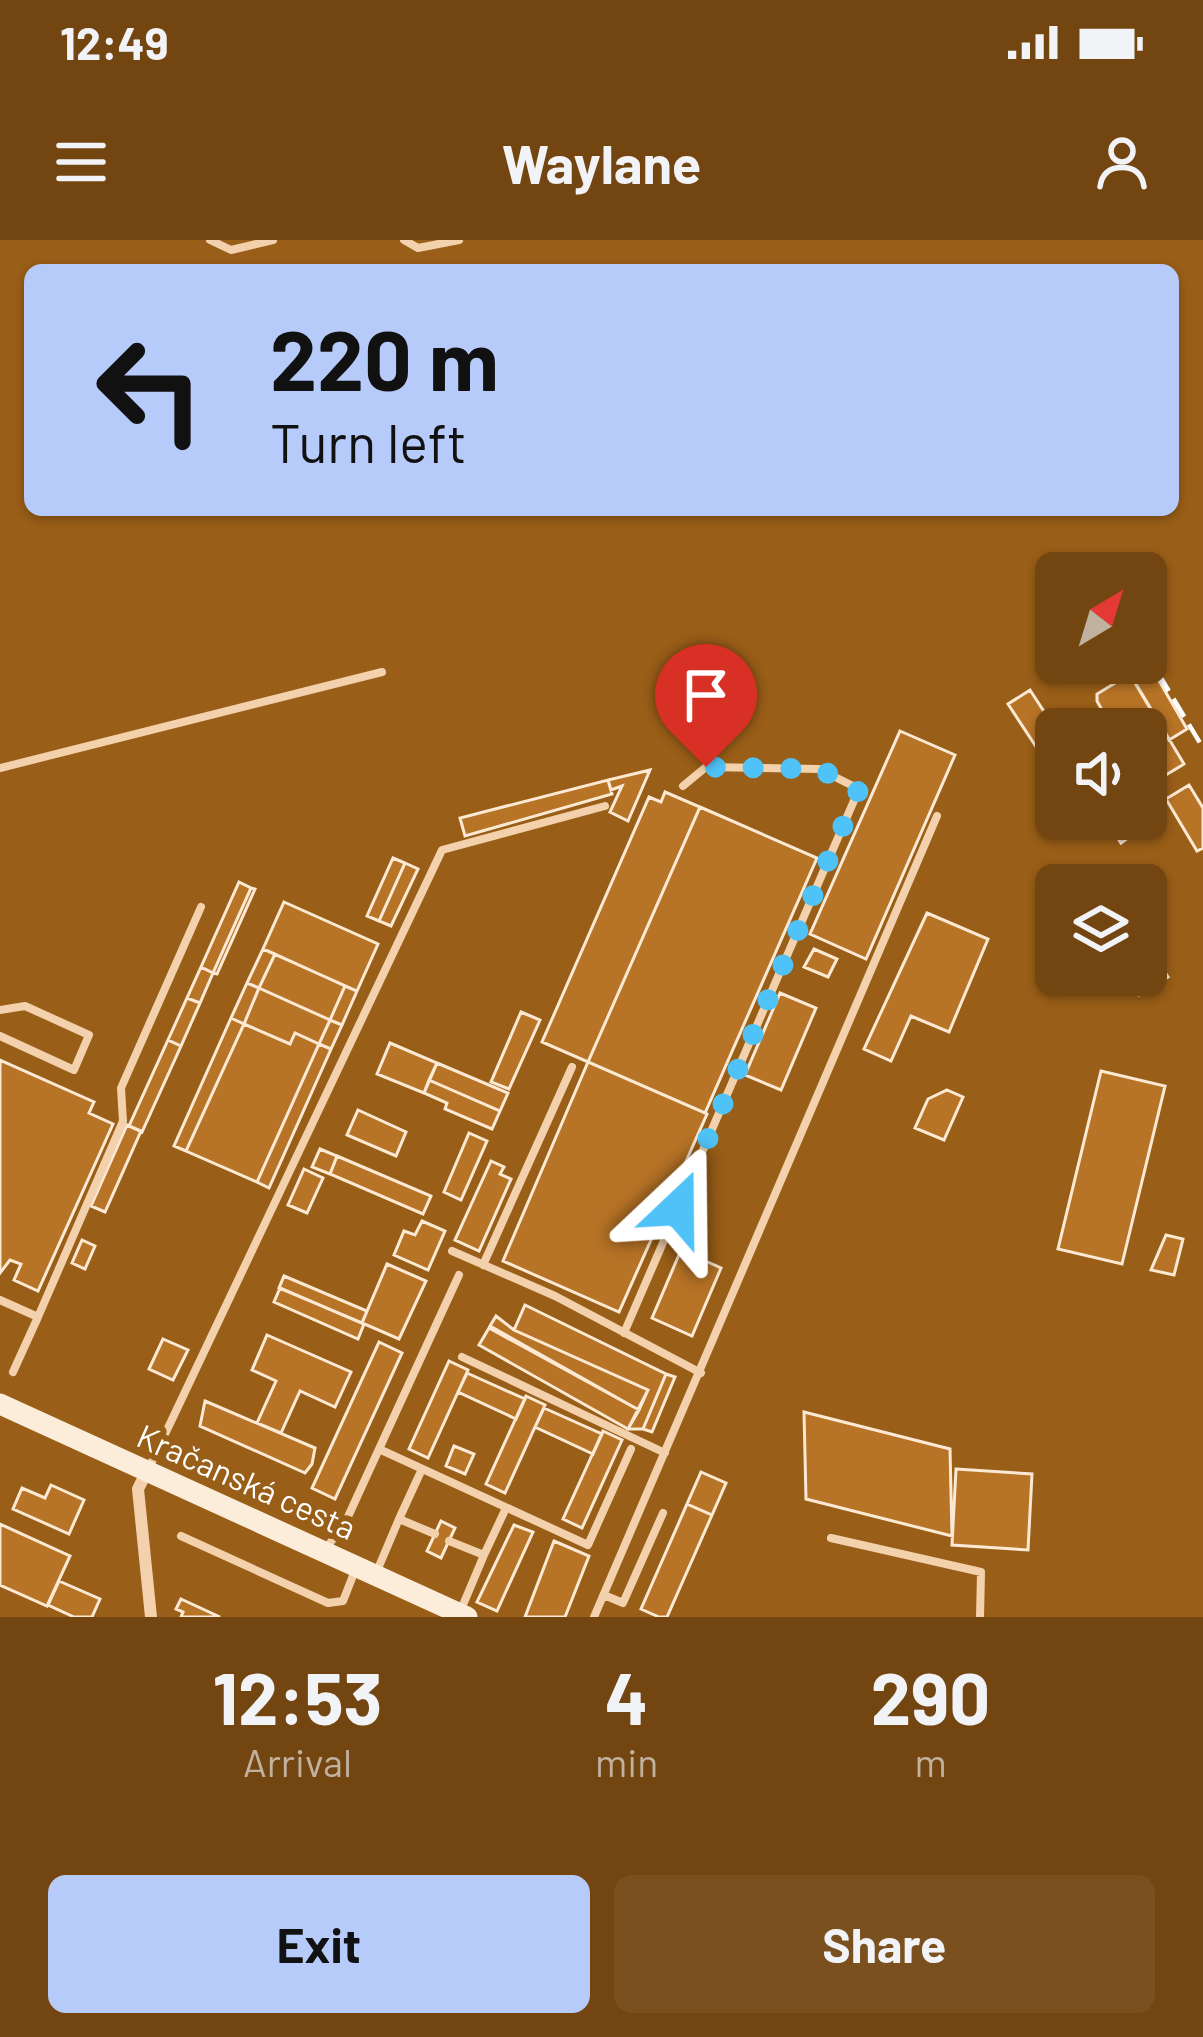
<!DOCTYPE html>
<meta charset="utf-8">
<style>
:root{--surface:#734611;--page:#7b501f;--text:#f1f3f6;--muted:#c1b19f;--accent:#b6cbfa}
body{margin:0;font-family:Barlow,sans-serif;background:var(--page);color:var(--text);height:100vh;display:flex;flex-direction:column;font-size:45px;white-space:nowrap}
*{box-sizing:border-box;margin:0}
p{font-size:39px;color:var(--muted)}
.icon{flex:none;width:66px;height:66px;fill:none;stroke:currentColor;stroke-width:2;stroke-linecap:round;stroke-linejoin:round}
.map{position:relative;height:1377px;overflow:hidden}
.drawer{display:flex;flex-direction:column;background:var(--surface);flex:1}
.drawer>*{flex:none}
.top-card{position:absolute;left:24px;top:24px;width:1155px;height:252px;border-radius:18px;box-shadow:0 3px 9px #0004;background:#b6cbfa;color:#111;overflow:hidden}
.needle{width:78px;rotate:38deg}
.controls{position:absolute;left:1035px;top:312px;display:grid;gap:24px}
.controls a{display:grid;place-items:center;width:132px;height:132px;border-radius:18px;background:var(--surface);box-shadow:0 3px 9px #0004;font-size:60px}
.pin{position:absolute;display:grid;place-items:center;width:102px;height:102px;color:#fff;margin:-123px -51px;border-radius:50% 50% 50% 0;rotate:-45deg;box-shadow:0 0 12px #0007}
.pin .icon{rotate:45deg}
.me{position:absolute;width:132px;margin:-66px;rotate:23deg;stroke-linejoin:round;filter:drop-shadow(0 0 9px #0008)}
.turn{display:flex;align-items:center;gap:42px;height:252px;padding:0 48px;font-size:54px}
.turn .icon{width:156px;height:156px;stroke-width:2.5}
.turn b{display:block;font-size:84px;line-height:102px}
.eta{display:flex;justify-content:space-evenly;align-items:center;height:204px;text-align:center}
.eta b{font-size:72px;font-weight:700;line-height:84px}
.button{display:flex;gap:24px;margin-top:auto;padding:24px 48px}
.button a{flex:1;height:138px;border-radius:18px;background:var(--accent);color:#111;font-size:48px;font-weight:700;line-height:138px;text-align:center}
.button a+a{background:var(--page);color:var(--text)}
.status{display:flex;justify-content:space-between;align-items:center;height:84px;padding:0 60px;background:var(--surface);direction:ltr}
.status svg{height:33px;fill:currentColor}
header{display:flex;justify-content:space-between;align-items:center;height:156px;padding:0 48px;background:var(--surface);font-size:54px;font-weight:700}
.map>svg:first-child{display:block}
.building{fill:#b77326;stroke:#fce9d4;stroke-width:3}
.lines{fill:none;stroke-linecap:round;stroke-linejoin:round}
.lane{stroke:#f2d1ac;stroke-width:8}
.street{stroke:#f2d1ac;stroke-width:12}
.secondary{stroke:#fceddb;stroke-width:21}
.rail{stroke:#fff;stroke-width:4.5;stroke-dasharray:21 9;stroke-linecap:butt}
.route{stroke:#4fc3f7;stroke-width:21;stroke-dasharray:0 37.8}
.labels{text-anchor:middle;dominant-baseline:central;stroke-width:12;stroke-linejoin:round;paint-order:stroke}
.street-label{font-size:33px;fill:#fff;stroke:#995e17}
</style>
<div class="status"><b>12:49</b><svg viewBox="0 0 49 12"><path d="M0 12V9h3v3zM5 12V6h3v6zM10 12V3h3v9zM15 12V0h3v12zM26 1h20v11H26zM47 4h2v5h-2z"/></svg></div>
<header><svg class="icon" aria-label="menu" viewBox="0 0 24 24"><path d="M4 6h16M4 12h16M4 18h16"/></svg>Waylane<svg class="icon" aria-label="person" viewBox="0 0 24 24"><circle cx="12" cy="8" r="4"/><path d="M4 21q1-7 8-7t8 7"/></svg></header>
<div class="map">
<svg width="1203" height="1377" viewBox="0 0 1203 1377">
<rect width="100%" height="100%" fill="#995e17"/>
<path class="building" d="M 1154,432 L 1187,489 L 1169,500 L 1135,443 Z
M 1130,434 L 1184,524 L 1151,544 L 1146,540 L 1146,489 L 1113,489 L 1097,461 L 1097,454 Z
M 1030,450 L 1056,490 L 1056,537 L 1008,464 Z
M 900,491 L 955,515 L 866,719 L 810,694 Z
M 650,530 L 628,581 L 610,572 L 622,546 L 611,550 L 608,540 Z
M 608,540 L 612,554 L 465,596 L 460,578 Z
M 1189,545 L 1203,568 L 1203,608 L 1197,611 L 1166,559 Z
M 665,552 L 700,567 L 588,822 L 542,802 L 649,557 L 661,562 Z
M 700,567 L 817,618 L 705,873 L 588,822 Z
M 1133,579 L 1140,589 L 1121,603 L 1107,581 Z
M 393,618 L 405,623 L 379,681 L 367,676 Z
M 405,623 L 418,629 L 391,686 L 379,681 Z
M 239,642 L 251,648 L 213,733 L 201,727 Z
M 251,648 L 255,649 L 217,734 L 213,733 Z
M 284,662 L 378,704 L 357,751 L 263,709 Z
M 927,673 L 988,699 L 949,792 L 911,776 L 891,821 L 864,809 Z
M 1146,701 L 1168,737 L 1139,755 L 1127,735 L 1146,735 Z
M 263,709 L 275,714 L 259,748 L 247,743 Z
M 814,709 L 837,719 L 828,737 L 804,727 Z
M 275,714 L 345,746 L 330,780 L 259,748 Z
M 201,727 L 213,733 L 200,763 L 187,758 Z
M 247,743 L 259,748 L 244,784 L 231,778 Z
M 345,746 L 357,751 L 342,785 L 330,780 Z
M 259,748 L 330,780 L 319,804 L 295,793 L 290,804 L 244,784 Z
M 780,753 L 816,768 L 781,850 L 745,835 Z
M 187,758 L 200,763 L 181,806 L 168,800 Z
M 521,772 L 540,780 L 509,849 L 491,842 Z
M 231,778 L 244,784 L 186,911 L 174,906 Z
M 330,780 L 342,785 L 331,809 L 319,804 Z
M 244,784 L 290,804 L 295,793 L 319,804 L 257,942 L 186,911 Z
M 168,800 L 181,806 L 142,892 L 129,886 Z
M 390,803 L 437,823 L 424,853 L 377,834 Z
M 319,804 L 331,809 L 269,948 L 257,942 Z
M 0,820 L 94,862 L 89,873 L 113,884 L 38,1051 L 14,1040 L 21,1024 L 10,1020 L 0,1033 Z
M 588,822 L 707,874 L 619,1072 L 503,1021 Z
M 437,823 L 508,853 L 500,871 L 429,840 Z
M 1101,831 L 1165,846 L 1122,1024 L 1058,1009 Z
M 429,840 L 500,871 L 492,889 L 445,869 L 447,863 L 424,853 Z
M 947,850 L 963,857 L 944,900 L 915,888 L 928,859 Z
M 358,870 L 406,892 L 396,916 L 347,895 Z
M 127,885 L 141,891 L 105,972 L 91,966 Z
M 469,893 L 487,901 L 461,960 L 444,952 Z
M 320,909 L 337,916 L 330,934 L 312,927 Z
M 337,916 L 431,956 L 423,974 L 330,934 Z
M 491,921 L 504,927 L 500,934 L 511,939 L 479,1011 L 455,1000 Z
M 304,929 L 323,938 L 307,973 L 288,965 Z
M 422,981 L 445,991 L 428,1030 L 394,1015 L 404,991 L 415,995 Z
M 1166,995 L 1183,999 L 1174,1035 L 1151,1030 Z
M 82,1000 L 95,1006 L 85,1029 L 72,1023 Z
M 681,1010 L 721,1028 L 692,1096 L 652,1078 Z
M 387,1024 L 426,1041 L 399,1099 L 362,1083 Z
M 284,1036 L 367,1071 L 362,1083 L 279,1048 Z
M 280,1048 L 364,1084 L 358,1099 L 274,1062 Z
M 525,1065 L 666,1134 L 643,1189 L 628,1189 L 648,1150 L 514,1090 Z
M 496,1076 L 514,1090 L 648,1150 L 639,1170 L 490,1086 Z
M 489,1088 L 639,1170 L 628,1189 L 479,1105 Z
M 267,1095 L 351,1132 L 335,1167 L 300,1151 L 281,1193 L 257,1183 L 276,1141 L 252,1130 Z
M 163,1099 L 188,1110 L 173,1140 L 149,1129 Z
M 379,1102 L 402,1113 L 335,1259 L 312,1248 Z
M 449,1121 L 468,1130 L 428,1218 L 409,1209 Z
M 467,1133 L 525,1159 L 516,1179 L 458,1152 Z
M 666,1134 L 675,1137 L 652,1192 L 643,1189 Z
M 526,1156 L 545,1165 L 505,1253 L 486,1244 Z
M 205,1161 L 315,1208 L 312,1224 L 305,1233 L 200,1186 Z
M 544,1168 L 602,1194 L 593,1214 L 535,1187 Z
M 804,1172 L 950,1209 L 952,1296 L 806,1259 Z
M 603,1191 L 622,1200 L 582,1288 L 563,1279 Z
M 454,1206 L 474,1214 L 465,1234 L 446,1226 Z
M 956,1229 L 1032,1234 L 1028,1310 L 952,1305 Z
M 701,1232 L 726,1243 L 712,1275 L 687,1264 Z
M 51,1245 L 84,1260 L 69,1294 L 13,1269 L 22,1248 L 45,1258 Z
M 687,1264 L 712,1275 L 667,1377 L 659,1377 L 641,1369 Z
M 441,1281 L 455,1288 L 441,1318 L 427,1311 Z
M 0,1284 L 70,1316 L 47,1366 L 0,1345 Z
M 514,1285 L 533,1292 L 497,1371 L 477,1362 Z
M 554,1301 L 589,1316 L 565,1377 L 525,1377 Z
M 59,1341 L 100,1359 L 92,1377 L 74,1377 L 48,1365 Z
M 181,1359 L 220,1377 L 181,1377 L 183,1372 L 176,1369 Z"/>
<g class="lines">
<path class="lane" d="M 210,0 L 231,10 L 273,0
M 404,0 L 418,8 L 459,0
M 0,528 L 382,432
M 0,770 L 25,766 L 89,795 L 74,830 L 0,796
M 452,1011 L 555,1056 L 701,1133
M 483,1025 L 572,827
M 459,1035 L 379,1209 L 588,1305 L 631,1209
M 0,1060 L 38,1077 L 123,881 L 121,848 L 201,667
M 624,1093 L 859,549 L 819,529 L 706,527 L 683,546
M 462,1117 L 665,1213
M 13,1132 L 38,1077
M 148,1230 L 442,610 L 605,566
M 399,1279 L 422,1229
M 181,1296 L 328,1363 L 343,1361 L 356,1328
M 831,1298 L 981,1332 L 980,1377
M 449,1301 L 484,1315 L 460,1372
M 325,1310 L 346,1281 L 379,1209
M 484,1315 L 506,1268
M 377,1331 L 399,1279 L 435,1294
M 604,1355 L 623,1363 L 663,1273
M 594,1377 L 937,576"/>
<path class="street" d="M 147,1231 L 138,1249 L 151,1377"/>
<path class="secondary" d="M 0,1164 L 467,1377"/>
<path class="rail" d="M 1158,433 L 1203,508"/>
</g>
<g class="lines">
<path class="route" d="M 678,968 L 859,549 L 819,529 L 706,527"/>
</g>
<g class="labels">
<g class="street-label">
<text transform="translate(247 1241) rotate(24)">Kračanská cesta</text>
</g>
</g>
</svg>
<div class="controls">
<a><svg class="needle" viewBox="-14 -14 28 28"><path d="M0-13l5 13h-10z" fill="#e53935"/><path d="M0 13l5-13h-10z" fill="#c1b19f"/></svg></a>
<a><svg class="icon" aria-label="sound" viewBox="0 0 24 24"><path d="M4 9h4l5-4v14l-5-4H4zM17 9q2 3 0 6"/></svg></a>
<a><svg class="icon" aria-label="layers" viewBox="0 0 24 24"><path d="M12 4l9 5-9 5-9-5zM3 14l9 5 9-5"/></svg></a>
</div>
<div class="pin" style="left:706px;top:527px;background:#d93025"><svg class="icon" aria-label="arrive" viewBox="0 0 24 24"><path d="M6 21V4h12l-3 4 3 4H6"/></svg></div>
<svg class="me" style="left:678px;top:968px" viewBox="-20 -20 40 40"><path d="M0-17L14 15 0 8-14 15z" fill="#4fc3f7" stroke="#fff" stroke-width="4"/></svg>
<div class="top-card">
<div class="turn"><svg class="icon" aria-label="left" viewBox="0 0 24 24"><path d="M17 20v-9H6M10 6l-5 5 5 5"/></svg><div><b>220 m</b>Turn left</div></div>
</div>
</div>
<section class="drawer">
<div class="eta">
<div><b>12:53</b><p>Arrival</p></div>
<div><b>4</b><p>min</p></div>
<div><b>290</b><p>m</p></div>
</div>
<div class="button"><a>Exit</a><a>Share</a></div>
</section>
